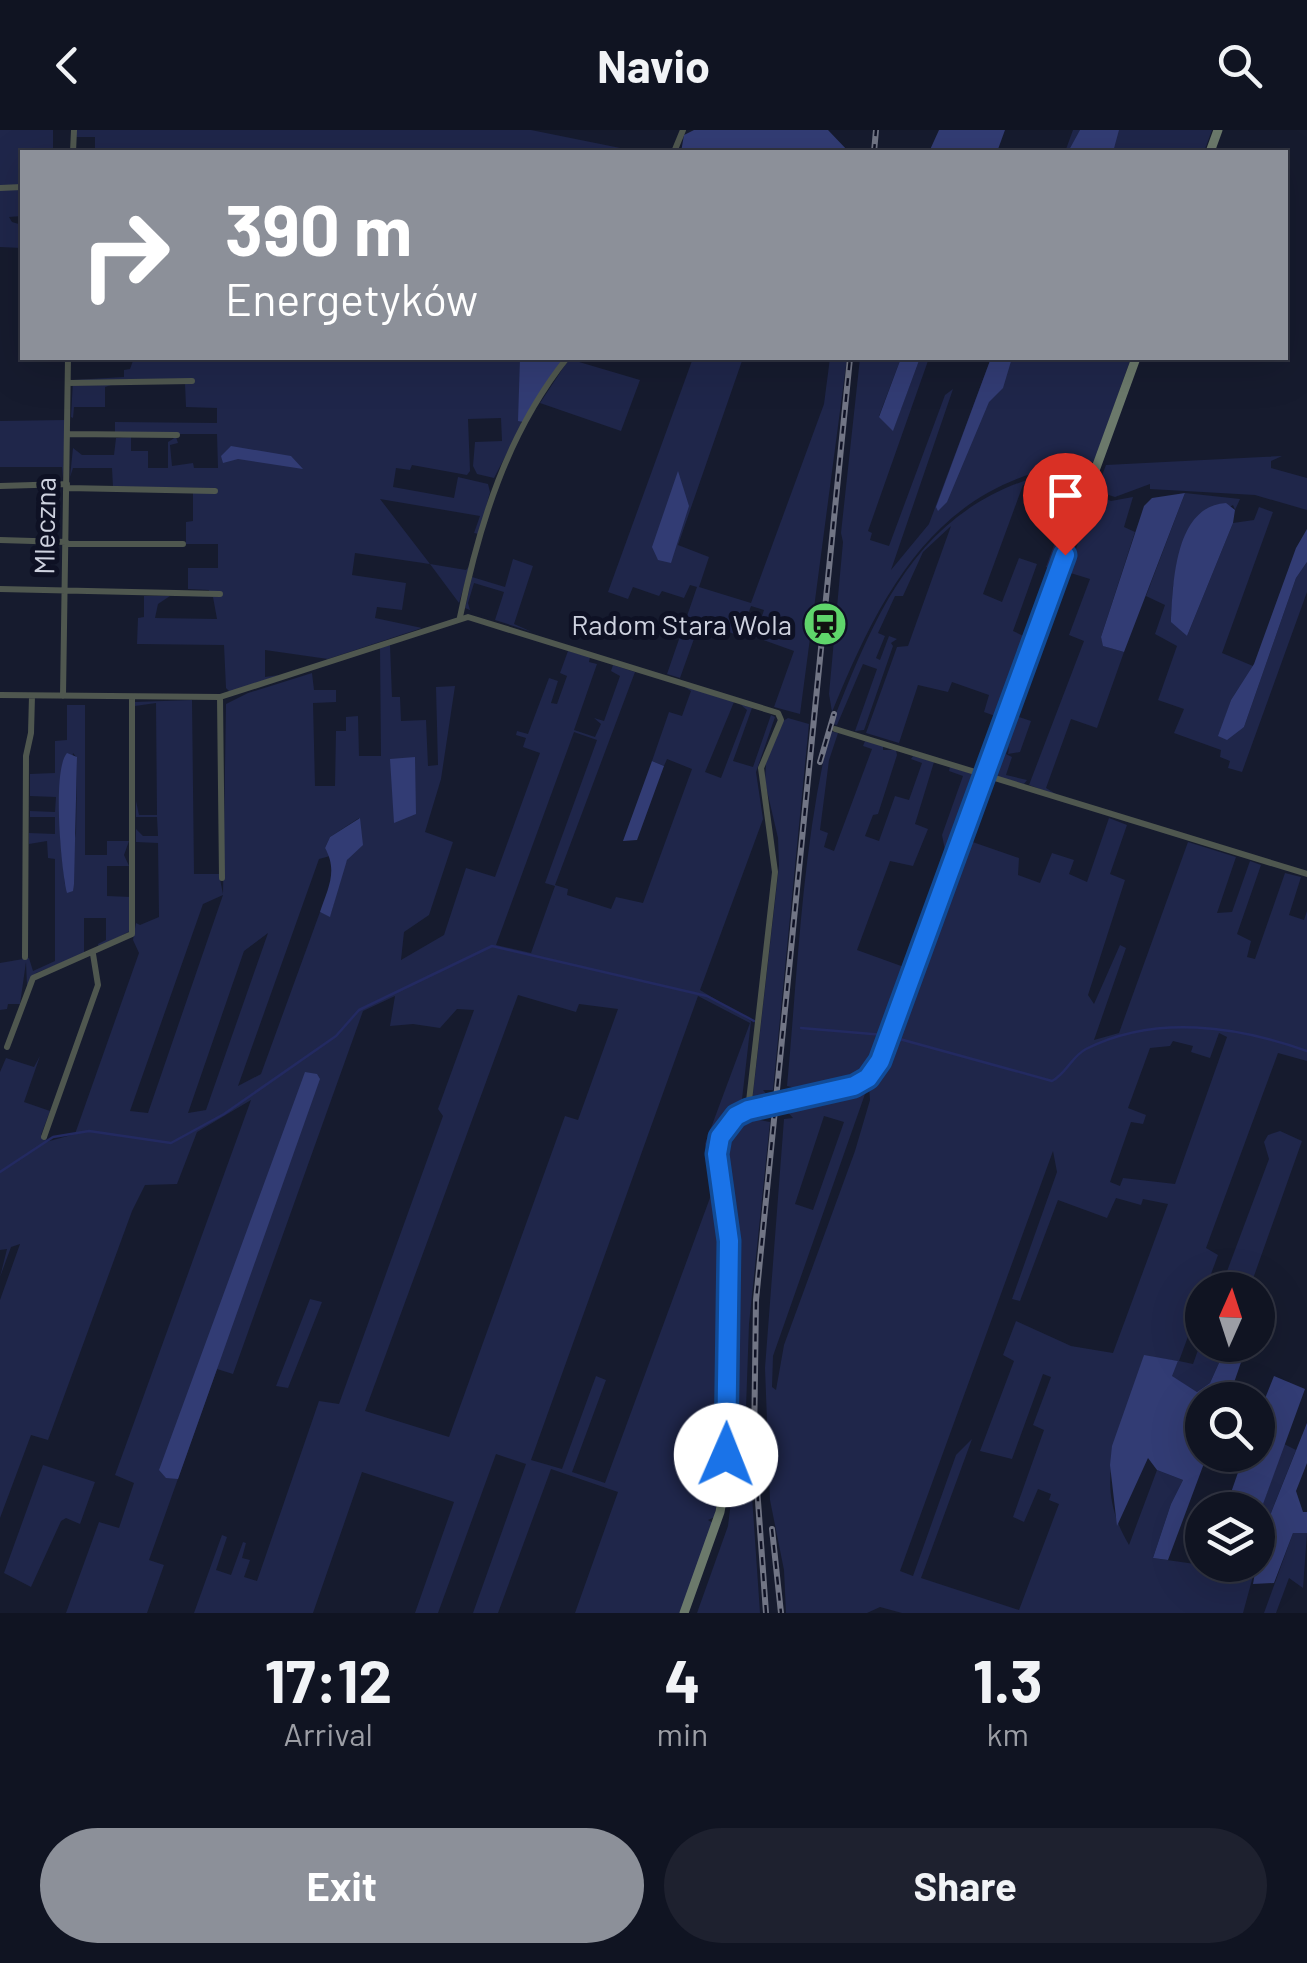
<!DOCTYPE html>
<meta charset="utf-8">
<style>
:root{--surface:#101422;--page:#1e212f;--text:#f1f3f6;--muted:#9c9ea5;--line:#303340;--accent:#8c9099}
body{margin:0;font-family:Barlow,sans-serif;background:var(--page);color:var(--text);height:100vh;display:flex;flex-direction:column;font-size:38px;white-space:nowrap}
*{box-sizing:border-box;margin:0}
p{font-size:32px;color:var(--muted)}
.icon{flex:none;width:55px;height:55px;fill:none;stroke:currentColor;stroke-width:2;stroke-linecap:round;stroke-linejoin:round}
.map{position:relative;height:1483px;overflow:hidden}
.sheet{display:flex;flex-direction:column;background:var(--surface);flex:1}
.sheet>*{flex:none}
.hud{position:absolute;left:20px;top:20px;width:1268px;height:210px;border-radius:0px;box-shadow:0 10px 40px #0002,0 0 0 2px var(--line);background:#8c9099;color:#fff;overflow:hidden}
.needle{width:65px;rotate:3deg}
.tools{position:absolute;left:1185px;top:1142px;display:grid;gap:20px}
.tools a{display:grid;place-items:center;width:90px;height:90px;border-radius:50%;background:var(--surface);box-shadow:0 10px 40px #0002,0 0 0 2px var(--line);font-size:50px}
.pin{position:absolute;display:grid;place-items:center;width:85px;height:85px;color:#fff;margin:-102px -42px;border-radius:50% 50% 50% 0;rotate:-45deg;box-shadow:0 0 10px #0007}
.pin .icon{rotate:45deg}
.me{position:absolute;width:110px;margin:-55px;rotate:1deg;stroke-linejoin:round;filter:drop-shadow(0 0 8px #0008)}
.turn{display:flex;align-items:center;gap:35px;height:210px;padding:0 40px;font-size:45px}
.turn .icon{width:130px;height:130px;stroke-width:2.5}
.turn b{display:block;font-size:70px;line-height:85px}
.eta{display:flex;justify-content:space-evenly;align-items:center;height:170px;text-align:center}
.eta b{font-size:60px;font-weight:700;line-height:70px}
.action{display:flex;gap:20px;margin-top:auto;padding:20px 40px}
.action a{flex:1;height:115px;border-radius:60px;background:var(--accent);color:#fff;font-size:40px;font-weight:700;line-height:115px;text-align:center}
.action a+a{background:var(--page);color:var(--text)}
header{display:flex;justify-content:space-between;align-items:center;height:130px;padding:0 40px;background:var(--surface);font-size:45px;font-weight:700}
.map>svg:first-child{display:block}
.green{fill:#1f264a;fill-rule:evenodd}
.forest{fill:#323c74}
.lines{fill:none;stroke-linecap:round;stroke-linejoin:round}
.stream{stroke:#232a61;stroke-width:2.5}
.street{stroke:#4f574f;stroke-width:6}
.secondary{stroke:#6b796b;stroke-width:9}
.rail-casing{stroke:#717585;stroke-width:6}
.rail{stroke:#0e1124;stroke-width:2.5;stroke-dasharray:8;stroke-linecap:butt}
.route-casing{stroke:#114b97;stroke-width:25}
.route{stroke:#1a73e8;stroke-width:18}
.labels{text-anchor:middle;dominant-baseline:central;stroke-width:10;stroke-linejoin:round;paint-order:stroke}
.street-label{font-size:28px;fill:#ced2df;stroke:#0e1124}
.poi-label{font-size:28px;fill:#ced2df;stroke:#0e1124;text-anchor:end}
</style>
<header><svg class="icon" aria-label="back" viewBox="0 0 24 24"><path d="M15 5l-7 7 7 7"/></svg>Navio<svg class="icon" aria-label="search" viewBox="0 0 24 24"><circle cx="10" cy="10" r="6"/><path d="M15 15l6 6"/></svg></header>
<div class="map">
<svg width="1307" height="1483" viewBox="0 0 1307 1483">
<rect width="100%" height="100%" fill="#161b2e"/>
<path class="green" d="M 0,0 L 72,0 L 53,0 L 53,22 L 22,22 L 22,86 L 9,87 L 12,92 L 22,95 L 22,118 L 0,117 Z
M 76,0 L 531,0 L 640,22 L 95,22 L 95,7 L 76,7 Z
M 1073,0 L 1212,0 L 1204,22 L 1065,22 Z
M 134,228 L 520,228 L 521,296 L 494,348 L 477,344 L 473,336 L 475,312 L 502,311 L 501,288 L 468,289 L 470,341 L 467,345 L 412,335 L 410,340 L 396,338 L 393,357 L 454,368 L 458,347 L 488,354 L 490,362 L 479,404 L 474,403 L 480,386 L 380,369 L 430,434 L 466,440 L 470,435 L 459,473 L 430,434 L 355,423 L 352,445 L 406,453 L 402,480 L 377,477 L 375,488 L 422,498 L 328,529 L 265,520 L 265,547 L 279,545 L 230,562 L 226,558 L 224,515 L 137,514 L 138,488 L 144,487 L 144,466 L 170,466 L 158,474 L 155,488 L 217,489 L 213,467 L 188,466 L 208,466 L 209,460 L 188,459 L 188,438 L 218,438 L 218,414 L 186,414 L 186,392 L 193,391 L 193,363 L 217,363 L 217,358 L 113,357 L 112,338 L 73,338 L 70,347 L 73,318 L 82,325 L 114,325 L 116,308 L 131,307 L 131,321 L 148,321 L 148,338 L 168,338 L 168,312 L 176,307 L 178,313 L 170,315 L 172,336 L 193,333 L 194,338 L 218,338 L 217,304 L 115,304 L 115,292 L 217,293 L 217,278 L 186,277 L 185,253 L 114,254 L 105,257 L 105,277 L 74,277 L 73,288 L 71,287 L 73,250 L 124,247 L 124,240 L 130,239 Z
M 693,228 L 743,228 L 678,415 L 709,427 L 699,457 L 751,473 L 824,274 L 830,228 L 847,228 L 800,584 L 774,577 L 794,521 L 755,507 L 764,480 L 751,476 L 740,506 L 700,492 L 680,548 L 667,544 L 697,457 L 690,455 L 684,468 L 662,461 L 659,466 L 633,457 L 628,469 L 608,462 Z
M 860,228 L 901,228 L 879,286 L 893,300 L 920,228 L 929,228 L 868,401 L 872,403 L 870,410 L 889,416 L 945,265 L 953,259 L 891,440 L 929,394 L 991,228 L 1131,228 L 1094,332 C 942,344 884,455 832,582 L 829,564 L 843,412 L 841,403 Z
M 569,229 L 640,250 L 621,301 L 540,273 Z
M 65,290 L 63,348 L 62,337 L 0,337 L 0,291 Z
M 1282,326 L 1271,331 L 1271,338 L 1307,348 L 1307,380 L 1255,365 L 1150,359 L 1150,354 L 1115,367 L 1096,361 L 1106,335 Z
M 1094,335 L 1036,494 L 1052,440 L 1046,437 L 1081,341 L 1023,355 L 983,464 L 1002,472 L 1019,428 L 1037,434 L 1013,501 L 1030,509 L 985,633 L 998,587 L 984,582 L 989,565 L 952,552 L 948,562 L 918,555 L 899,613 L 866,603 L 897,517 L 908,516 L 951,396 L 923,422 L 903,466 L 895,466 L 878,503 L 885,506 L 876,528 L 880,530 L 889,506 L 897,509 L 891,513 L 893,516 L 864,600 L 855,601 L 877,539 L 863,534 L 837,595 L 832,594 C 885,457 932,355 1094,335 Z
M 1185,363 L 1240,369 L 1235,380 L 1233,375 L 1187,402 L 1173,456 L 1171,491 L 1187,506 L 1233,393 L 1254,390 L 1259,377 L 1273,382 L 1222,523 L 1253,536 L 1231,570 L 1219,606 L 1244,597 L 1296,448 L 1307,432 L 1307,462 L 1242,642 L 1228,638 L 1230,631 L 1220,627 L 1221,620 L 1174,603 L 1184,579 L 1158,570 L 1177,516 L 1155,504 L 1165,475 L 1146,466 Z
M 1096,364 L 1111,371 L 1133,367 L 1124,397 L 1135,402 L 1101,507 L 1104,516 L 1124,522 L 1097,598 L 1071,589 L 1046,658 L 1059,666 L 1029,655 L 1084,511 L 1069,505 L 1090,449 L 1064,441 L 1070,435 Z
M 513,429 L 533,436 L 514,494 L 532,502 L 495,490 L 504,462 L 474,453 L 468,473 L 470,480 L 489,488 L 465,478 L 472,447 L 505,457 Z
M 390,515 L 392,567 L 400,567 L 401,591 L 426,590 L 428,636 L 438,635 L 436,557 L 455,556 L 441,649 L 425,702 L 453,712 L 429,785 L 404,802 L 401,830 L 444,805 L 466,738 L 495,747 L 540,623 L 523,617 L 526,608 L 516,605 L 517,601 L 528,604 L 549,548 L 558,551 L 551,573 L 557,574 L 567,546 L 560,543 L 568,521 L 590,527 L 589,532 L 597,534 L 574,600 L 595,607 L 601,594 L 594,588 L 604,591 L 620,546 L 611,541 L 613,535 L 635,542 L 555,755 L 568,759 L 567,765 L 611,779 L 616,767 L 643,773 L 692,639 L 667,629 L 664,636 L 652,631 L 669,582 L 682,586 L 691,561 L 683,556 L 734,572 L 705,642 L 721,648 L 747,580 L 740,574 L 752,578 L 733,631 L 753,637 L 771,585 L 775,587 L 756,642 L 763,689 L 700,860 L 751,891 L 741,978 L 718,997 L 712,1021 L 722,1110 L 722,1320 L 715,1387 L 708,1390 L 713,1393 L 681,1483 L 575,1483 L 618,1362 L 551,1339 L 498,1483 L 473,1483 L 526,1334 L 496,1324 L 438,1483 L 415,1483 L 454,1372 L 362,1342 L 313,1483 L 194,1483 L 222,1405 L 227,1407 L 216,1440 L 231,1445 L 243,1412 L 246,1413 L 242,1428 L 250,1430 L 244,1447 L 257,1451 L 319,1271 L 339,1274 L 443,986 L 438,979 L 474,880 L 457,879 L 440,898 L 413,894 L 390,896 L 395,866 L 363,881 L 233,1244 L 217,1239 L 149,1430 L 164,1435 L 147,1483 L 66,1483 L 99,1392 L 119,1398 L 134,1353 L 115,1345 L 251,970 L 197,1002 L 177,1054 L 145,1055 L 132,1081 L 48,1310 L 31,1305 L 0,1388 L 0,1170 L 20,1114 L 11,1117 L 0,1147 L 7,1119 L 0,1120 L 0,942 L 6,928 L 34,937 L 40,926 L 24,972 L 50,981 L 41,1005 L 47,1008 L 46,1012 L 75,1004 L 139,823 L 133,810 L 136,793 L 140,795 L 159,787 L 158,713 L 136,712 L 136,699 L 143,706 L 158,706 L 157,687 L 136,687 L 136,671 L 139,685 L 157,685 L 156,573 L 135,576 L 134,572 L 192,570 L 194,744 L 219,744 L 223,764 L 226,574 L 248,563 L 312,543 L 314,560 L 336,560 L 336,572 L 313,573 L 315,656 L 335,656 L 336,601 L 346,601 L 346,587 L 358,586 L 359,626 L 381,626 L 380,518 ZM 574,602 L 597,610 L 545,753 L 555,756 L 531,823 L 496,815 ZM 359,688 C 361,713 358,713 346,732 C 338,746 336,770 330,786 L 320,782 L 261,944 L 238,956 L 319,729 L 330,726 L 325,718 L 330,707 ZM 223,765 L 148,983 L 130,981 L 203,774 ZM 268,803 L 206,980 L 188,983 L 244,821 ZM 518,865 L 576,882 L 579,874 L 618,879 L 578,990 L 565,986 L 449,1307 L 365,1281 ZM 698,866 L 750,893 L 705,1014 L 714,1057 L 605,1353 L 572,1342 L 606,1250 L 596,1246 L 562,1339 L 531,1330 Z
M 67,575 L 85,575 L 85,725 L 107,725 L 107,711 L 129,711 L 124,725 L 129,736 L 107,736 L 107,766 L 131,767 L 130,801 L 99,818 L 98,814 L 106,810 L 106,788 L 84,788 L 84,824 L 36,843 L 27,856 L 26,832 L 20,874 L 8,874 L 7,879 L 0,880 L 0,833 L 29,828 L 33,841 L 55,831 L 55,729 L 48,728 L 47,711 L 29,714 L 29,703 L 55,704 L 55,687 L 30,687 L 30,681 L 55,682 L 56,667 L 30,666 L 30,644 L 55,643 L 55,611 L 67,610 ZM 73,623 L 77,628 L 76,703 L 65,754 L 60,707 Z
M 1013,585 L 1031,591 L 1020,622 L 1008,624 L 1009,617 L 1006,624 L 1012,627 L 1006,645 L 1027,650 L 1024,654 L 995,646 L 992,641 Z
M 788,588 L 809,594 L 773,960 L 763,960 L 772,971 L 752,972 L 779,736 L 778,708 L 765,652 L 766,633 L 783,591 Z
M 830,601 L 838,603 L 829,630 L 820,700 L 828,703 L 824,717 L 834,721 L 872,619 L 863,616 L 865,611 L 883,616 L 883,620 L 896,620 L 897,625 L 878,684 L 873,685 L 865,706 L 879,711 L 895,666 L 909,670 L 922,633 L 911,629 L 913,626 L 934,632 L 915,694 L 928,699 L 913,736 L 890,731 L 857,820 L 904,837 L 945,720 L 942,705 L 963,646 L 949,641 L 950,637 L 973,644 L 976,650 L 879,928 C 857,958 820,960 786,967 L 796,958 L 787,956 C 798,839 802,716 830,601 Z
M 1109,688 L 1127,695 L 1110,744 L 1125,750 L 1088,865 L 1094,874 L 1120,815 L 1126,818 L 1094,910 L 1119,903 L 1188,712 L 1236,727 L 1217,783 L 1232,782 L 1250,731 L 1261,735 L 1237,804 L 1251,811 L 1247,827 L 1255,829 L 1285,743 L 1301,747 L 1289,785 L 1304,790 L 1307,781 L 1307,931 L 1278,923 L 1206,1118 L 1218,1125 L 1179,1231 L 1193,1234 L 1202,1209 L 1202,1215 L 1227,1215 L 1210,1253 L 1197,1262 L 1171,1246 L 1178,1231 L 1144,1226 C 1128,1295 1086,1343 1129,1415 L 1157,1340 L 1183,1350 L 1171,1374 L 1153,1428 L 1202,1435 L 1256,1435 L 1243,1483 L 902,1483 L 880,1477 L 867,1483 L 786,1483 L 784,1440 L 770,1370 L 765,1238 L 784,989 L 793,988 L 785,979 L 863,960 L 865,964 L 773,1226 L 772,1257 L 776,1260 L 784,1215 L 855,1021 L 870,970 L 869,955 L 891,923 L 896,922 L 892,920 L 964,709 L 1019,728 L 1018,745 L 1040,753 L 1052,723 L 1074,730 L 1069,744 L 1087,752 ZM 1219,903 L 1227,907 L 1175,1054 L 1123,1048 L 1120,1056 L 1110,1052 L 1131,992 L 1143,994 L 1146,985 L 1128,978 L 1150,918 L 1170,916 L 1173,911 L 1193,916 L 1191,922 L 1210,928 ZM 824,986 L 844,992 L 813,1080 L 795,1074 ZM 1053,1021 L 1057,1042 L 1012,1169 L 1020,1171 L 1058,1070 L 1107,1088 L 1116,1068 L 1141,1075 L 1143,1069 L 1168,1074 L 1113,1223 L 1071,1216 L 1016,1191 L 1003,1225 L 1014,1231 L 980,1321 L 1012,1329 L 1043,1244 L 1051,1247 L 1033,1295 L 1044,1300 L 1013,1387 L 1024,1392 L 1038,1359 L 1051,1364 L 1049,1370 L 1059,1374 L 1019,1480 L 921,1448 L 972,1309 L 956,1325 L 913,1446 L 900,1441 Z
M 766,983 L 760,990 L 770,992 L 749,1194 L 746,1278 L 760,1483 L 697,1483 L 728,1396 L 734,1346 L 736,1101 L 726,1015 L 740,995 Z
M 1280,1001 L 1302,1011 L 1249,1160 L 1220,1160 L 1269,1029 L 1264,1012 L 1268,1005 Z
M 310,1169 L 322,1172 L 288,1258 L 276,1256 Z
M 1284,1314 L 1296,1320 L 1261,1408 L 1258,1429 L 1258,1388 Z
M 43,1335 L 95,1352 L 80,1394 L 66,1388 L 61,1391 L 31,1457 L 4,1443 Z
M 1293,1403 L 1307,1403 L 1303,1458 L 1289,1448 L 1276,1483 L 1264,1483 Z"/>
<path class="forest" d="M 694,0 L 828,0 L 849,22 L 681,22 L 684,5 Z
M 939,0 L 1005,0 L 997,22 L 929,22 Z
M 1080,0 L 1119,0 L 1113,22 L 1068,22 Z
M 520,228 L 564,228 L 523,292 L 518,291 Z
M 901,228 L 920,228 L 893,301 L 879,287 Z
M 991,228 L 1012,228 L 1003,258 L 989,272 L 947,372 L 938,381 L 936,377 Z
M 231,316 L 291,326 L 303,339 L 238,329 L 223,333 L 221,326 Z
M 678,341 L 689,376 L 671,433 L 658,430 L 652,417 Z
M 1185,363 L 1124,522 L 1103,516 L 1101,507 L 1144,376 L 1152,368 Z
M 1226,373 L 1235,380 L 1233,393 L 1187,506 L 1171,492 C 1173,452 1175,376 1226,373 Z
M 1307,399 L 1307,432 L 1296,448 L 1244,597 L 1227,610 L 1218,606 L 1231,570 L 1254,534 L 1296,418 Z
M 67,623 L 77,627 L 74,754 L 73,761 L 67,763 C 61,739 52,640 67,623 Z
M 415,627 L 416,684 L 394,693 L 390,629 Z
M 652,631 L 664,636 L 637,710 L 623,711 Z
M 360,688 L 363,715 L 347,730 L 330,787 L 320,782 C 328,758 338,741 325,718 L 330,707 Z
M 305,942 L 317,944 L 320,949 L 178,1349 L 166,1348 L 159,1340 Z
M 1227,1215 L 1247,1215 L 1228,1270 L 1202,1270 L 1202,1325 L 1258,1325 L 1258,1286 L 1274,1246 L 1305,1259 L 1258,1388 L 1258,1380 L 1225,1380 L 1243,1328 L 1206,1328 L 1168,1430 L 1153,1428 L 1171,1374 L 1183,1350 L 1157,1340 L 1148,1328 L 1117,1396 L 1110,1335 L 1112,1316 L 1144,1225 L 1178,1231 L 1172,1246 L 1197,1262 L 1210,1253 Z
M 1307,1293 L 1307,1333 L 1296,1361 L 1303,1382 L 1307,1382 L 1307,1403 L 1293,1403 L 1274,1453 L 1253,1454 L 1261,1408 Z"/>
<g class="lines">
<path class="stream" d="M 801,898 L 884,905
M 896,908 L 1052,951 C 1066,944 1072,926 1086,919 C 1155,884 1237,896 1307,921
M 0,1042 L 53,1007 L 89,1001 L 171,1013 L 224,984 L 336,906 L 359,880 L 492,816 L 707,866 L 754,891"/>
<path class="street" d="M 73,22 L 74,0
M 674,22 L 683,0
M 0,58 L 22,57
M 68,253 L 192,251
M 67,304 L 177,305
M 0,356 L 67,354
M 67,358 L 215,361
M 0,410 L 66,412
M 66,414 L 183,414
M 0,459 L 220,464
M 460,487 C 479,395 507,303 567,228
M 0,565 L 220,567 L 468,487 L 778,583 L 781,590 L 761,638 L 775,742 L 748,980
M 63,566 L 68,228
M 220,567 L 222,748
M 835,599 L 1307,744
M 25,827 L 26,626 L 31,603 L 32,566
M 7,917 L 33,848 L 132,804 L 132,567
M 44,1007 L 98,855 L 93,824"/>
<path class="secondary" d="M 1210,22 L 1218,0
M 684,1483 L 720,1382 L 727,1342 L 729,1111 L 718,1034 L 719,1007 L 736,986 L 748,980 L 853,956 L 868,949 L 880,931 L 1136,228"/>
<defs>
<path id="rail" d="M 874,22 L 876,0
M 820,632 L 834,584
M 772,1399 L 781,1483
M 766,1483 L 754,1315 L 756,1170 L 850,228"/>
</defs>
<use href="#rail" class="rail-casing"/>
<use href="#rail" class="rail"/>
</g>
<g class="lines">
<defs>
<path id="route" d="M 726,1325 L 729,1111 L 717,1024 L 720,1007 L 736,986 L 748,980 L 854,956 L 868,948 L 880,931 L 1065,425"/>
</defs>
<use href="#route" class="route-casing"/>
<use href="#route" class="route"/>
</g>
<defs>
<symbol id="station-disc" viewBox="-11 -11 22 22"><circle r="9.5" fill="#5fd56b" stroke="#0e1124"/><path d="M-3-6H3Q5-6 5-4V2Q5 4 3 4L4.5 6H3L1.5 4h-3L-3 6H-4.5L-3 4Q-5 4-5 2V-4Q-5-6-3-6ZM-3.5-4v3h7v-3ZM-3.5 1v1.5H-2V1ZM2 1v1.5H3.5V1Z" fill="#111"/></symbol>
</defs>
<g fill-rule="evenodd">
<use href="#station-disc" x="800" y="469" width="50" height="50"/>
</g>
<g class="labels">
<g class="street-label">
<text transform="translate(44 396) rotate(-89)">Mleczna</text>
</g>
<g class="poi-label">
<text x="792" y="494">Radom Stara Wola</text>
</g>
</g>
</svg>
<div class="tools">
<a><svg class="needle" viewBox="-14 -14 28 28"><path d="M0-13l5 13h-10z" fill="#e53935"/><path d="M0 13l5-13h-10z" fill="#9c9ea5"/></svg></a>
<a><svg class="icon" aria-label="search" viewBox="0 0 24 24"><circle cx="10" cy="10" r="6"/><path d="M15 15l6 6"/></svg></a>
<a><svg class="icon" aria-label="layers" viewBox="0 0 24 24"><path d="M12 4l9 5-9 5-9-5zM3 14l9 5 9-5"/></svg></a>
</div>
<div class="pin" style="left:1065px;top:425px;background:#d93025"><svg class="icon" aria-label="arrive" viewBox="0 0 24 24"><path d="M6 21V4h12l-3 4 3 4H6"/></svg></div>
<svg class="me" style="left:726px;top:1325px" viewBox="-20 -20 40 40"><circle r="19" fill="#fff"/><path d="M0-13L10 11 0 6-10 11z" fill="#1a73e8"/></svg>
<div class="hud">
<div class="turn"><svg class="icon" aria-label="right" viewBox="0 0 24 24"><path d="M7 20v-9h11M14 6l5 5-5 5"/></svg><div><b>390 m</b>Energetyków</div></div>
</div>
</div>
<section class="sheet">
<div class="eta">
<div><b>17:12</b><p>Arrival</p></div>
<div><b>4</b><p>min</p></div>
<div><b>1.3</b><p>km</p></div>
</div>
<div class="action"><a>Exit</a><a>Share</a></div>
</section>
